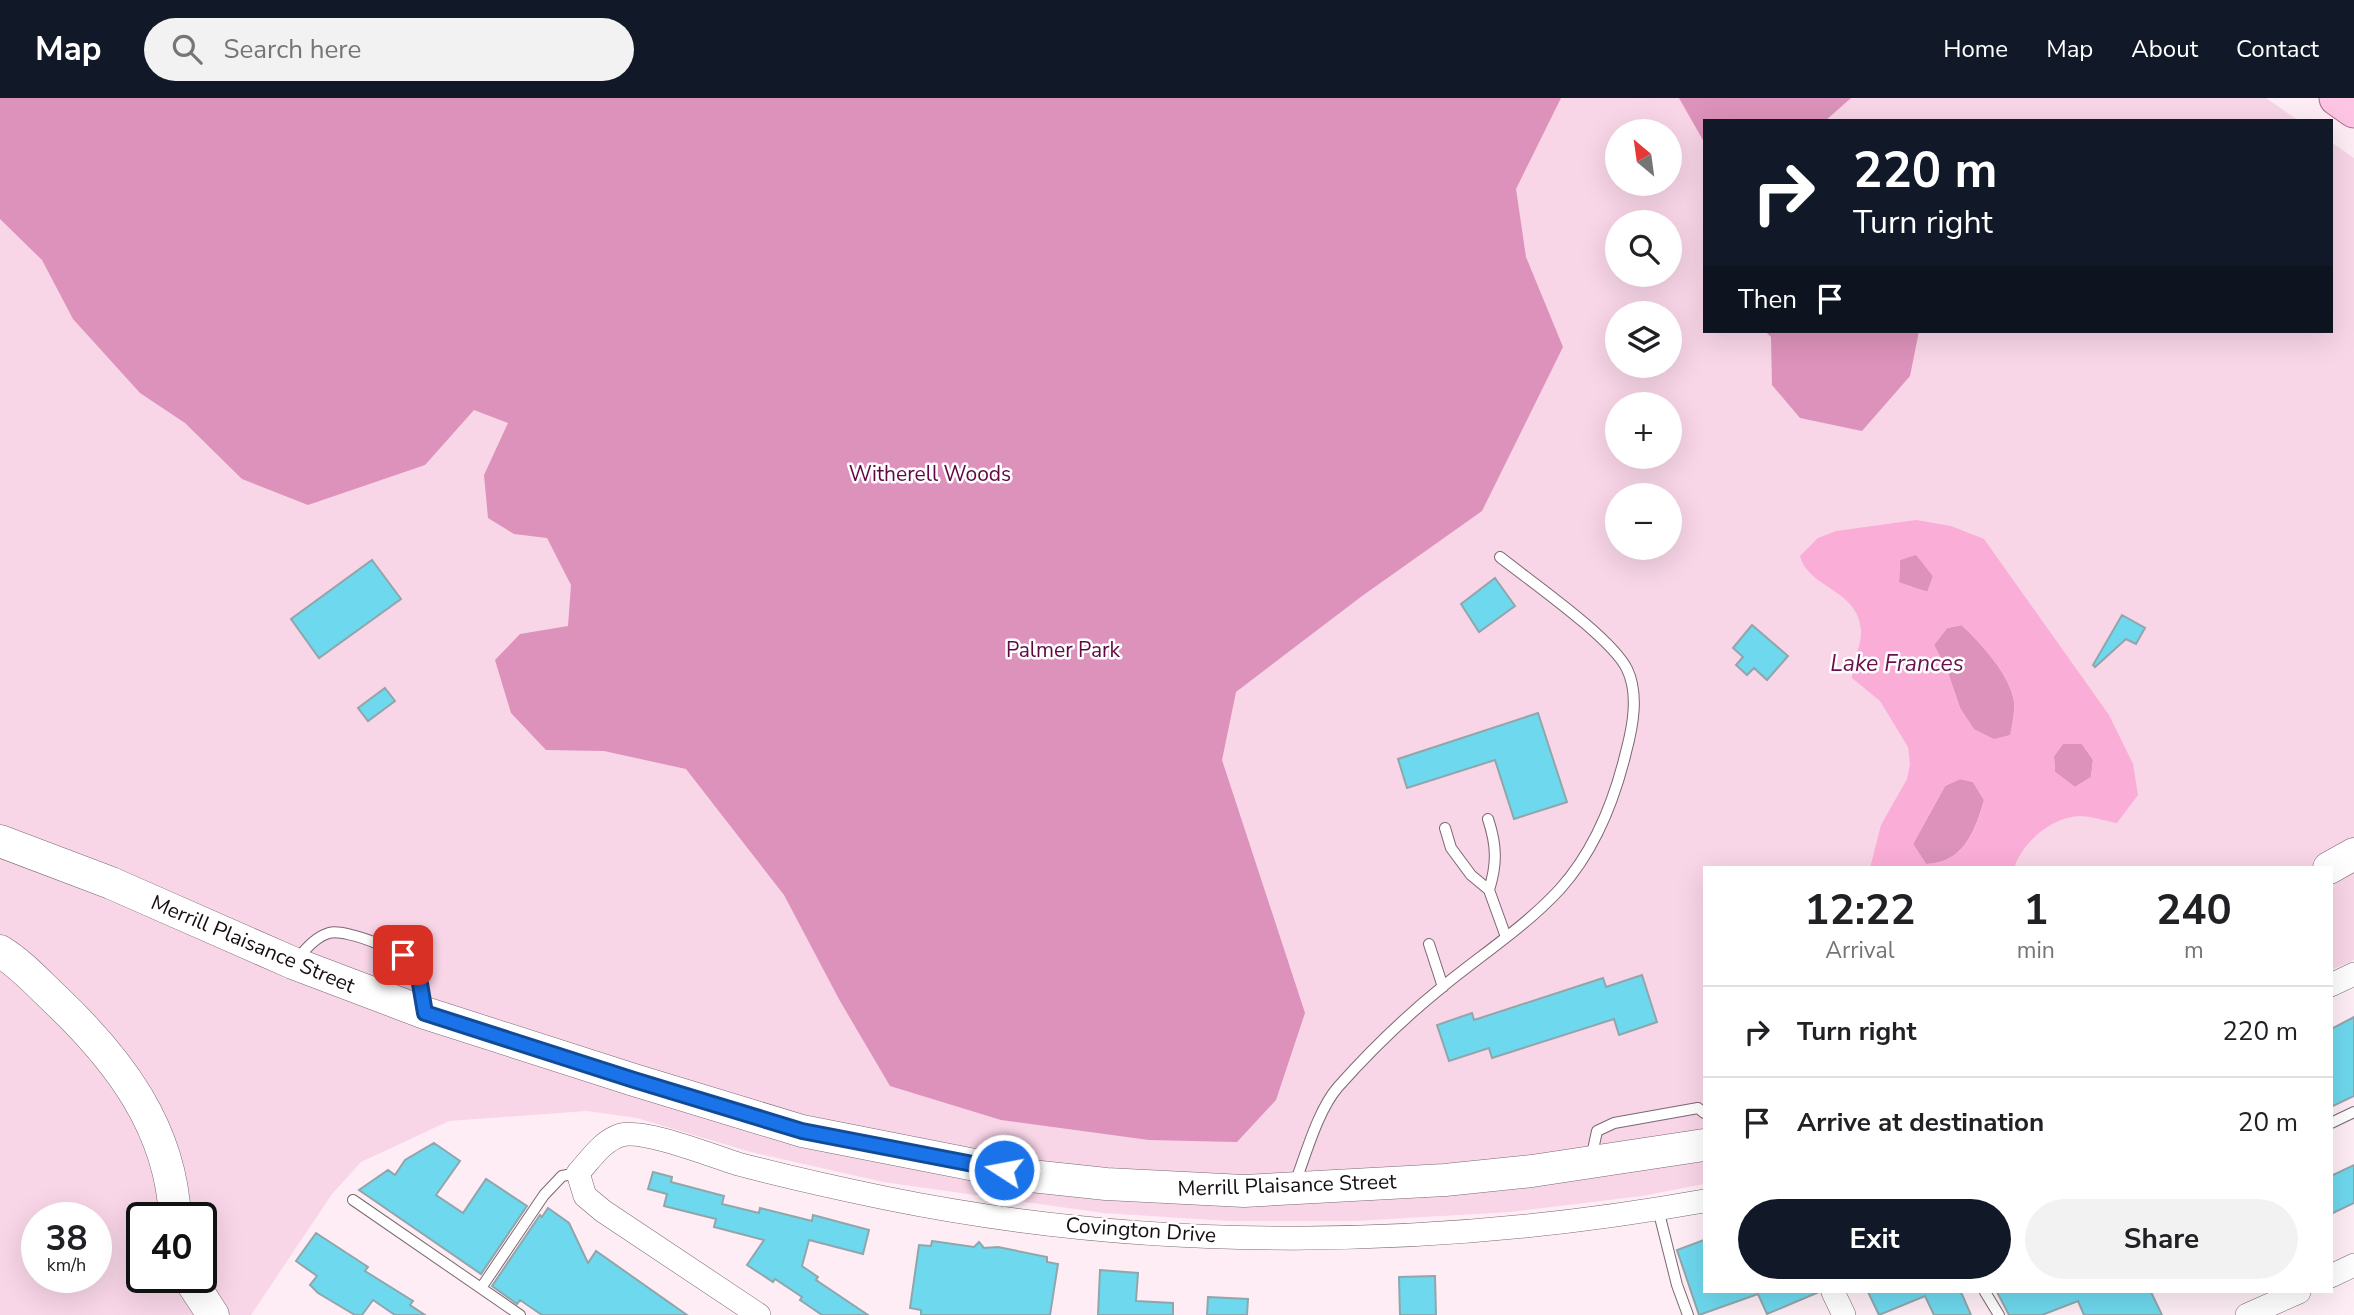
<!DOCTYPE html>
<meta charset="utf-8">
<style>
:root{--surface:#fff;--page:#f2f2f2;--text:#202124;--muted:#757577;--line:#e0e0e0;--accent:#111827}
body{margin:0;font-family:"Nunito Sans",sans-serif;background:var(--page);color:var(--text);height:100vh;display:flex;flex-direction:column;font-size:26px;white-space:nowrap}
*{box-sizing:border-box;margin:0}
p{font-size:23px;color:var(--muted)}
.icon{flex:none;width:38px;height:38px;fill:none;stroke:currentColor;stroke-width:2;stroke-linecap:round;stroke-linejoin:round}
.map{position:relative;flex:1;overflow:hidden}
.side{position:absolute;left:1703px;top:768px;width:630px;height:427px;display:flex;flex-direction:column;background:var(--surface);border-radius:0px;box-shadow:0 7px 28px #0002}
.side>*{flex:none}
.top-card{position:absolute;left:1703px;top:21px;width:630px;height:214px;border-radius:0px;box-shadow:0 7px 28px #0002;background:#111827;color:#fff;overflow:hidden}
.needle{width:46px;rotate:331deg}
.fabs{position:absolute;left:1605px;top:21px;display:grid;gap:14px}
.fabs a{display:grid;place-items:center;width:77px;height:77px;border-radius:50%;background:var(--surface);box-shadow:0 7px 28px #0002;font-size:35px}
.speed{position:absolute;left:21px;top:1104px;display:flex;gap:14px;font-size:35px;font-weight:700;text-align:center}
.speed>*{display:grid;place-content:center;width:91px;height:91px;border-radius:50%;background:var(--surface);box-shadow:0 7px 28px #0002;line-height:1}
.speed small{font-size:18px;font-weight:400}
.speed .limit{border:4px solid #111;border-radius:10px;background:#fff;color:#111}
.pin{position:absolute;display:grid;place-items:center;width:60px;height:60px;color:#fff;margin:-30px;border-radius:14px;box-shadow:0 4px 10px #0006}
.me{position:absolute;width:77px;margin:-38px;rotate:281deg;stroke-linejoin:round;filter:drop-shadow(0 0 5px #0008)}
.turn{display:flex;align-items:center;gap:24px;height:147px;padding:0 35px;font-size:32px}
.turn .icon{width:91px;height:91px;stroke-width:2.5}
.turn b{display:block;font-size:49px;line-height:60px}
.then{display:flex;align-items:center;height:66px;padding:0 35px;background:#0003;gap:14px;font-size:26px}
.eta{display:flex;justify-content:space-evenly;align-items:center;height:119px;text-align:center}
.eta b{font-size:42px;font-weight:700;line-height:49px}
.cta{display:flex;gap:14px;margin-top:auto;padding:14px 35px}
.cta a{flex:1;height:80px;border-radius:42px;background:var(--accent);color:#fff;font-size:28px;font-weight:700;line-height:80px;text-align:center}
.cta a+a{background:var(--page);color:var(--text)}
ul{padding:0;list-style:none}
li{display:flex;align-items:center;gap:21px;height:91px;padding:0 35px;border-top:2px solid var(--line)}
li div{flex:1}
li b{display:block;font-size:26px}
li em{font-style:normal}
header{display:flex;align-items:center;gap:42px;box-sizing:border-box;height:98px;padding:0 35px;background:var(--accent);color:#fff}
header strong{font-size:33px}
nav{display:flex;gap:38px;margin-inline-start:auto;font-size:24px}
.search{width:490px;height:63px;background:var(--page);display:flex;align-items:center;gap:18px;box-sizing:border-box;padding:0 24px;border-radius:38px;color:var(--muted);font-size:26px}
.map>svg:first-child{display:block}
.green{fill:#f8d5e7;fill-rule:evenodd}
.forest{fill:#dc92ba}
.water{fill:#faaed7;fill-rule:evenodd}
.building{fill:#6ed8ee;stroke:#91a6ab;stroke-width:2}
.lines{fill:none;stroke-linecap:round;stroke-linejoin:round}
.lane-casing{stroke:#7a6871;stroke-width:12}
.street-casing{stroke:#7a6871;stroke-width:24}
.secondary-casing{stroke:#7a6871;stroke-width:33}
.primary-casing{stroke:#ac6b8f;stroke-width:37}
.lane{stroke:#fff;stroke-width:10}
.street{stroke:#fff;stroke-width:23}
.secondary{stroke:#fff;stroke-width:32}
.primary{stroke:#fec4e4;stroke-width:35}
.route-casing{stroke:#114b97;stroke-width:18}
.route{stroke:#1a73e8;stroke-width:12}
.labels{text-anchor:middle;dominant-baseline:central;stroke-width:5;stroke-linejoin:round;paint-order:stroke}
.park-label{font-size:21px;fill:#610843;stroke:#fff}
.street-label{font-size:21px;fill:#171013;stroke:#fff}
.water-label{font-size:23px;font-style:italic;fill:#68114a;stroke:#fff}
</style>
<header>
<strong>Map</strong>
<div class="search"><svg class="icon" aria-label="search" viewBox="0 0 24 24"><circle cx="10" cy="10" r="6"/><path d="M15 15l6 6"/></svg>Search here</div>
<nav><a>Home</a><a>Map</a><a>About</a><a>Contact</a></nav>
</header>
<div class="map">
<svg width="2354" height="1217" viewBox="0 0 2354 1217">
<rect width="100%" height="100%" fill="#feedf5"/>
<path class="green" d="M 0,0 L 2266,0 L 2299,23 L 1704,23 L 1704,233 L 2331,233 L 2331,44 L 2354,60 L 2354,862 L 2331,872 L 2331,770 L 1704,770 L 1704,1086 L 1642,1098 L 1510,1114 L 1355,1123 L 1229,1123 L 1104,1115 L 883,1084 L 751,1054 L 637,1020 L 587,1013 L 449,1023 L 361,1064 L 332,1096 L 251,1217 L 0,1217 ZM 1617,33 L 1670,33 L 1670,86 L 1617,86 ZM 1617,124 L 1670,124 L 1670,177 L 1617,177 ZM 1617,215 L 1670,215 L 1670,268 L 1617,268 ZM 1617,306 L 1670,306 L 1670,359 L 1617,359 ZM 1617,397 L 1670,397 L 1670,450 L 1617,450 ZM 37,1120 L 96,1120 L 96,1180 L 37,1180 ZM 142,1120 L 201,1120 L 201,1180 L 142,1180 Z"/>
<path class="forest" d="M 0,0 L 1561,0 L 1516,91 L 1526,159 L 1563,249 L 1482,413 L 1362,498 L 1236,594 L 1222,662 L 1305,915 L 1276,1002 L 1237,1044 L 1149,1042 L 1001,1022 L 890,988 L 840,903 L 784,797 L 686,671 L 604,653 L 546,652 L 511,615 L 495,562 L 520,536 L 568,528 L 571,487 L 547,440 L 514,436 L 488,420 L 484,377 L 508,325 L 474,312 L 425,367 L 308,407 L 242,381 L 185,325 L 140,295 L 73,221 L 42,162 L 0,121 Z
M 1679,0 L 1851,0 L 1825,23 L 1704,23 L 1704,44 Z
M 1765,233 L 1919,233 L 1910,278 L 1862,333 L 1800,320 L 1772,287 L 1771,239 Z
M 1916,456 L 1933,478 L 1928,494 L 1899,485 L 1900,462 Z
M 1962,527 C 1980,545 2011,577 2014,604 C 2015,614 2012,627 2011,637 L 1994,642 L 1974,632 L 1960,610 L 1947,572 L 1934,547 L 1947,530 Z
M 2063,646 L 2082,646 L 2093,662 L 2091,679 L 2075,689 L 2055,674 L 2054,658 Z
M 1960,681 L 1973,684 L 1984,702 C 1975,734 1963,765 1926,766 L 1913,746 L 1945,688 Z"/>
<path class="water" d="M 1916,422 L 1951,428 L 1984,441 L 2109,617 L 2133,666 L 2138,697 L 2117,725 C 2105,723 2091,718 2079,718 C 2050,720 2023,744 2014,770 L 1870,770 L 1881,727 L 1907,681 L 1910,666 L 1908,649 L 1880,603 L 1852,580 C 1851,563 1862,550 1861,532 C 1858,491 1809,491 1800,458 L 1818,440 L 1836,433 ZM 1916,457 L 1933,478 L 1927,494 L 1899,484 L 1900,462 ZM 1961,527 C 1980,544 2011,578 2014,604 C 2015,614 2012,628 2010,637 L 1994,641 L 1974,631 L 1960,610 L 1947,572 L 1934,547 L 1947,530 ZM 2063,646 L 2082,646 L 2093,662 L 2091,679 L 2075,689 L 2055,674 L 2054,658 ZM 1960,681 L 1973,684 L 1984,702 C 1976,734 1963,765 1926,766 L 1913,746 L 1945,688 Z"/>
<path class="building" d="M 372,462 L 401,501 L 319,560 L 291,521 Z
M 1495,480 L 1515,508 L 1479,534 L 1461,506 Z
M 2122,517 L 2145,530 L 2136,546 L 2126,541 L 2095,569 L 2093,567 Z
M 1752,527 L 1788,558 L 1767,582 L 1754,570 L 1747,577 L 1736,567 L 1743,559 L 1733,550 Z
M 385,590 L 395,603 L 368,623 L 358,610 Z
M 1538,615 L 1567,704 L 1514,721 L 1495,662 L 1407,690 L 1398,661 Z
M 1642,877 L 1657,924 L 1619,937 L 1614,921 L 1492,960 L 1489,950 L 1449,963 L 1437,927 L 1472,915 L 1474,922 L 1603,880 L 1606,889 Z
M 2354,919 L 2354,998 L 2331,1009 L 2331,931 Z
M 434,1045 L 460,1063 L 436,1097 L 463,1115 L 486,1081 L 527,1108 L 481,1176 L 359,1092 L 388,1072 L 395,1077 L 405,1062 Z
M 2354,1067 L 2354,1105 L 2331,1116 L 2331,1078 Z
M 653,1074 L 672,1079 L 671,1084 L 724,1098 L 722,1106 L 759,1115 L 760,1110 L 812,1123 L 813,1117 L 869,1132 L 863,1156 L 809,1142 L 802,1168 L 818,1179 L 816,1182 L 868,1217 L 822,1217 L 800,1202 L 802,1199 L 775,1181 L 773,1184 L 747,1167 L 764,1142 L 714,1129 L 716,1121 L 664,1108 L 667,1096 L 648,1091 Z
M 548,1110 L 569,1125 L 588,1165 L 596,1153 L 687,1217 L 542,1217 L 520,1202 L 517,1206 L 492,1188 L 540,1117 L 542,1119 Z
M 316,1135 L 368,1169 L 365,1173 L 413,1203 L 410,1207 L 425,1217 L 395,1217 L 373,1202 L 362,1217 L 355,1217 L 318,1195 L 310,1187 L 317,1178 L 296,1163 Z
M 1704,1142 L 1704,1194 L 1819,1194 L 1767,1216 L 1758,1196 L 1699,1217 L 1677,1152 Z
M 932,1143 L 974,1149 L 979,1144 L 984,1150 L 998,1149 L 1047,1159 L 1047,1164 L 1058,1166 L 1050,1217 L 921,1217 L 921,1212 L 910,1210 L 919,1147 L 931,1148 Z
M 1100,1172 L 1138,1175 L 1136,1203 L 1173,1205 L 1173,1217 L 1098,1217 Z
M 1435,1178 L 1436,1217 L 1400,1217 L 1399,1179 Z
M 1868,1194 L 1961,1194 L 1971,1217 L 1934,1217 L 1925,1198 L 1879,1217 Z
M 1997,1194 L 2151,1194 L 2162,1217 L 2084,1217 L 2078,1203 L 2042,1217 L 2009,1217 Z
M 1208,1199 L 1248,1201 L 1247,1217 L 1207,1217 Z"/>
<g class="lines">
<defs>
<path id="lane" d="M 1488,721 C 1497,748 1497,766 1489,792
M 1445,730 L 1451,750 L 1471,777 L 1489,792 L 1506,839
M 1429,846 L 1443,889
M 296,862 C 305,852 315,839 329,835 C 346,830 409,855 417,871 C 422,882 422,897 424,908
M 2331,1025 L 2354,1014
M 1591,1061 L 1597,1033 L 1614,1025 L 1698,1010 L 1704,1015
M 1295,1085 C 1306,1056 1318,1012 1338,989 C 1370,953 1404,920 1441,890 C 1481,857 1525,829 1560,791 C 1595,752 1614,704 1626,654 C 1633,628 1639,596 1627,571 C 1611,539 1530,483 1500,459
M 353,1102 L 520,1217
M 1658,1111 L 1677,1187 L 1688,1217
M 481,1190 L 544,1097 L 562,1078 L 578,1075
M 1985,1194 L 1999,1217"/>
<path id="street" d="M 2331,887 L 2354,876
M 2331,1178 L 2354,1167
M 1833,1194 L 1844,1217
M 759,1217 L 603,1113 L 585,1098 L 578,1075 C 591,1061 602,1043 621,1037 C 645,1031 712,1058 738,1066 C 787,1079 836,1090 885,1100 C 1154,1155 1435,1151 1704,1103
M 2247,1217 L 2299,1194"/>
<path id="secondary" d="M 0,743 L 111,785 L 293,865 L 425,915 L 634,982 L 802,1033 L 1031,1078 L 1106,1086 L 1244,1093 L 1445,1082 L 1532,1073 L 1704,1047
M 2329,770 L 2354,756
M 0,853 C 21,866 38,885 56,902 C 119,962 171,1030 175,1120
M 189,1180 L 213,1217"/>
<path id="primary" d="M 2337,0 L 2354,12"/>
</defs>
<use href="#lane" class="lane-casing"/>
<use href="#street" class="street-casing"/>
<use href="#secondary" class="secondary-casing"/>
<use href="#primary" class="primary-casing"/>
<use href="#lane" class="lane"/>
<use href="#street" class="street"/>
<use href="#secondary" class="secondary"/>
<use href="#primary" class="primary"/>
</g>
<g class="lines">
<defs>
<path id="route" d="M 403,857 L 418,874 L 425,915 L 634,982 L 802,1033 L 1004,1072"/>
</defs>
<use href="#route" class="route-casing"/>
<use href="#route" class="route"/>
</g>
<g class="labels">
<g class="park-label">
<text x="930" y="376">Witherell Woods</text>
<text x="1063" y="552">Palmer Park</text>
</g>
<g class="street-label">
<text transform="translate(253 846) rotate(23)">Merrill Plaisance Street</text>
<text transform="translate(1287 1087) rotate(-2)">Merrill Plaisance Street</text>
<text transform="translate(1141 1132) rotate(4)">Covington Drive</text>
</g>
<g class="water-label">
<text x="1897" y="565">Lake Frances</text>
</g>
</g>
</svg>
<div class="fabs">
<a><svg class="needle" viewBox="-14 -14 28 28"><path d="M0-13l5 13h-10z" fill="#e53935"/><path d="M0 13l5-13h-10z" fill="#757577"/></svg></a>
<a><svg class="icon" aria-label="search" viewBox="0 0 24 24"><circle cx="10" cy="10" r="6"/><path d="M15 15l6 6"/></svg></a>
<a><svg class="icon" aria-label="layers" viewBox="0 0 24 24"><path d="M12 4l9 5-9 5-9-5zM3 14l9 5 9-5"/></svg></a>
<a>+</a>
<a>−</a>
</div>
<div class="speed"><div>38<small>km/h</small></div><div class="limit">40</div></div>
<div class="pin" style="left:403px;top:857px;background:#d93025"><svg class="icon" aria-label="arrive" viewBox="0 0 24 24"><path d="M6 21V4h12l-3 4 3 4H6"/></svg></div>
<svg class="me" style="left:1004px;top:1072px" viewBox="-20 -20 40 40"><circle r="17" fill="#1a73e8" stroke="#fff" stroke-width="3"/><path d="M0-11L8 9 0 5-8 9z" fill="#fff"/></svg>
<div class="top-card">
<div class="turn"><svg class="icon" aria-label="right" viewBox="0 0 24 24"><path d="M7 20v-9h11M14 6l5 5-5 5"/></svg><div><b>220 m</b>Turn right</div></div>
<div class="then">Then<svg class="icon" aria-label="arrive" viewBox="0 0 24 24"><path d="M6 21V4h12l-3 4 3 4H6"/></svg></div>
</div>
<section class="side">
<div class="eta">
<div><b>12:22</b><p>Arrival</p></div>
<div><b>1</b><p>min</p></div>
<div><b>240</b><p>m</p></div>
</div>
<ul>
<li><svg class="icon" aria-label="right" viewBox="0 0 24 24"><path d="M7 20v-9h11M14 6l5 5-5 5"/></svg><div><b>Turn right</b></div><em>220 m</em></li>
<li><svg class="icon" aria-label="arrive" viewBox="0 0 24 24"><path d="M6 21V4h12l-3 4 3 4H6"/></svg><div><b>Arrive at destination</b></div><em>20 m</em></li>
</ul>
<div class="cta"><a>Exit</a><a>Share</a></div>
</section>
</div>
